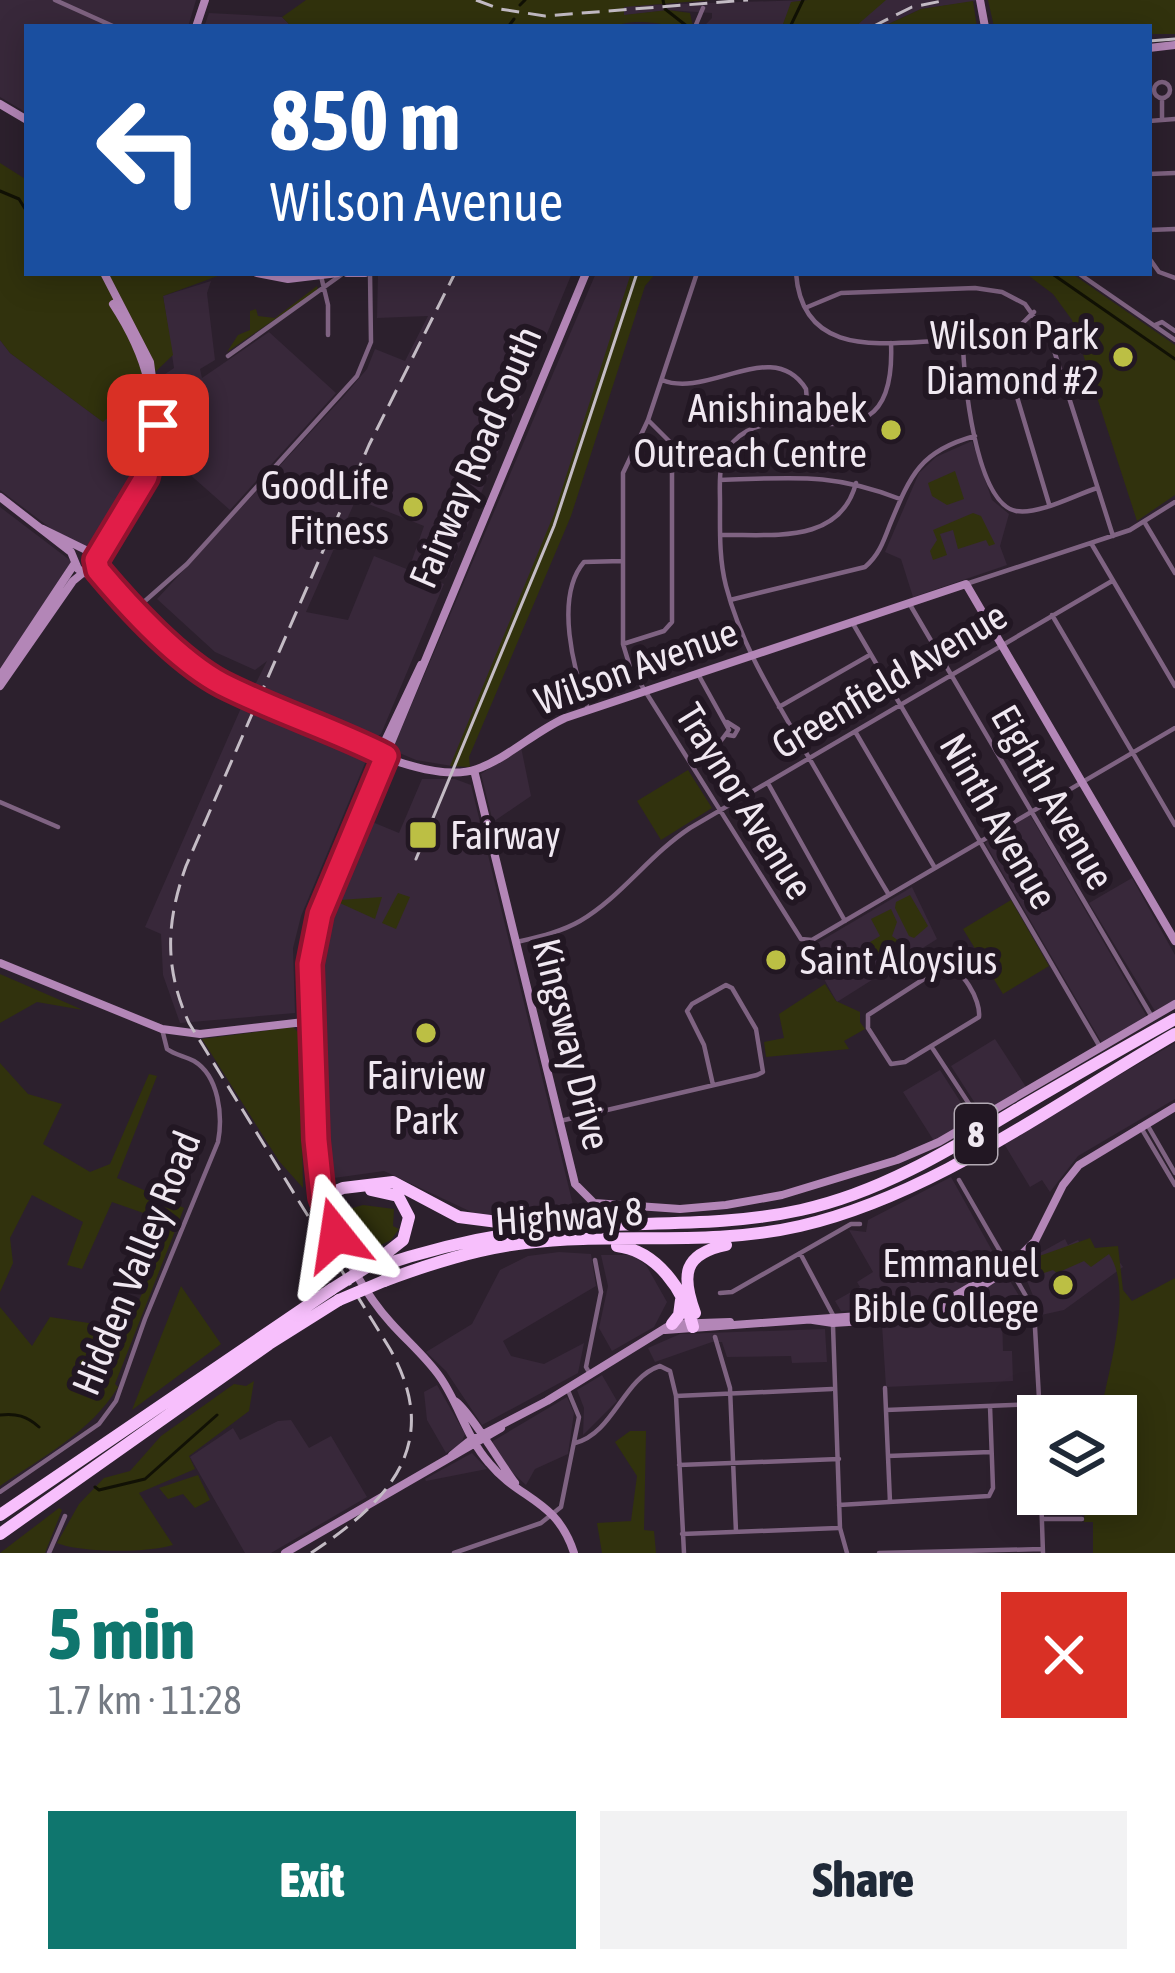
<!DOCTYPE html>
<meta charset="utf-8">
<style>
:root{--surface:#fff;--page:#f2f2f3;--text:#1f2937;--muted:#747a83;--accent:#0f766e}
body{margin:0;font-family:"Asap Condensed",sans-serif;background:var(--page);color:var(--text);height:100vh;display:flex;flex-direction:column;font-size:45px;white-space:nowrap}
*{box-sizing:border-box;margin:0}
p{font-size:39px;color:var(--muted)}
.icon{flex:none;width:66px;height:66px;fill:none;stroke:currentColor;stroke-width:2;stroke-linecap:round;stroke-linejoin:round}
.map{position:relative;height:1553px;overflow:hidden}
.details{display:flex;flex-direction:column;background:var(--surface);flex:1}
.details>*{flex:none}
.hud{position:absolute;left:24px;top:24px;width:1128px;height:252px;border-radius:0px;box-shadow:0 6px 30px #0003;background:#1a4fa0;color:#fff;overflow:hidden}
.controls{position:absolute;left:1017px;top:1395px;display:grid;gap:24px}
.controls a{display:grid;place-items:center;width:120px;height:120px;border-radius:0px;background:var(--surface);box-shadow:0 6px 30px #0003;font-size:60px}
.pin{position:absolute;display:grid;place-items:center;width:102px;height:102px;color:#fff;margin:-51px;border-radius:24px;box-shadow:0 6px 18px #0006}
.me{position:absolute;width:132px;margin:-66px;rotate:345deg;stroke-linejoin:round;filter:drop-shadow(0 0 9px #0008)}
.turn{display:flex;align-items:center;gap:42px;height:252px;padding:0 48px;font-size:54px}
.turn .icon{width:156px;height:156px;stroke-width:2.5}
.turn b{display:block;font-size:84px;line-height:102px}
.round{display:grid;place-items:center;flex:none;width:126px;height:126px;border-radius:0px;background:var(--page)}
.head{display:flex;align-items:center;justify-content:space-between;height:204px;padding:0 48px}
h1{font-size:72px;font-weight:800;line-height:90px;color:var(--accent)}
.action{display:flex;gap:24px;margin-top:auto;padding:24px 48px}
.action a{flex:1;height:138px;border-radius:0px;background:var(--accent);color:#fff;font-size:48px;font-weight:800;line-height:138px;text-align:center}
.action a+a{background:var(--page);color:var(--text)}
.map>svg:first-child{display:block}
.built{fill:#38283a}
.green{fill:#31320d}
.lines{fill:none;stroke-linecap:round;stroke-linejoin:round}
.stream{stroke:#111105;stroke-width:3}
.street{stroke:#7f6382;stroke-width:4.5}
.secondary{stroke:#b386b7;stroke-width:8}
.highway{stroke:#f7bffc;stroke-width:12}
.tram{stroke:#c4bcc5;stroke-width:3}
.rail{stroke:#c4bcc5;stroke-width:3;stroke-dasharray:18 9;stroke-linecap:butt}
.secondary-bridge{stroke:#b386b7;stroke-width:8}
.highway-bridge{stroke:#f7bffc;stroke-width:12}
.route-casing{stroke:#92132f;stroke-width:30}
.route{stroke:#e11d48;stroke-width:21}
.poi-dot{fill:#bcbf44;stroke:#221723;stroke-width:4.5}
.labels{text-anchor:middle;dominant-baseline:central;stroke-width:12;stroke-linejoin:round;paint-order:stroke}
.shield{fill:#221723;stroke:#b2a9b3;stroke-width:3}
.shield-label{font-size:36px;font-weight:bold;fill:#f0e8f1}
.poi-label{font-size:39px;fill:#f0e8f1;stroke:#221723;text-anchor:end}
.street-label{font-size:39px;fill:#f0e8f1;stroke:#221723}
</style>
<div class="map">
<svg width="1175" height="1553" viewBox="0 0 1175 1553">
<rect width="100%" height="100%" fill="#2c202d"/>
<path class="built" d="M 0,0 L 196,0 L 188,27 L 27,27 L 27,113 L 0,97 Z
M 489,0 L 645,5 L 808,0 L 792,2 L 782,27 L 703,27 L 712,18 L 712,13 L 668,10 L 612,17 Z
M 882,0 L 984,0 L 921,9 L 882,27 L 855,27 Z
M 209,13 L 282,17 L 292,27 L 204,27 Z
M 572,273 L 446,578 L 411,563 L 424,526 L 356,499 L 306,612 L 348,620 L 374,556 L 444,584 L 381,734 L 371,740 L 253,689 L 267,661 L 255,670 L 215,652 L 157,599 L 344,396 L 367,369 L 375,349 L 405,361 L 428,316 L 377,318 L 378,274 Z
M 596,273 L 640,273 L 560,519 L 458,767 L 416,760 L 397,752 L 394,746 Z
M 211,281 L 207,293 L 215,360 L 200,369 L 202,378 L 269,332 L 336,393 L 230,510 L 161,449 L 164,402 L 174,390 L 165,374 L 174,368 L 163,296 Z
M 0,340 L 10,353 L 102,421 L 108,416 L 132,451 L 135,483 L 82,552 L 0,490 Z
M 972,441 L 992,500 L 1009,514 L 1000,546 L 1007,565 L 913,597 L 901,559 L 885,552 L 919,473 L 936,457 Z
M 0,507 L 75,564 L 0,668 Z
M 241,708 L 304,728 L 368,756 L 301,916 L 293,948 L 295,1013 L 180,1023 L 163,975 L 161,934 L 145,927 Z
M 521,747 L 531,796 L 493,822 L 481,774 Z
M 422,779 L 455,779 L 471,785 L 574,1209 L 480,1216 L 384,1171 L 334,1178 L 326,1172 L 314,974 L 318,937 L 365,819 L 399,833 Z
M 1030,815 L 1147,1017 L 1102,1043 L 985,843 Z
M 1132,878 L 1175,955 L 1175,1000 L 1155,1011 L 1089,903 Z
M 912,887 L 937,939 L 837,1002 L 807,949 Z
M 995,1039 L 1026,1087 L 982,1114 L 951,1066 Z
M 1175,1043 L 1175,1099 L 1078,1156 L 1050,1192 L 1042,1180 L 1030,1187 L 1003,1142 Z
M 940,1070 L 972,1120 L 934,1141 L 903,1092 Z
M 951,1177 L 999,1263 L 956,1291 L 923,1305 L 841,1311 L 835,1301 L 860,1287 L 857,1282 L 873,1272 L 849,1230 L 866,1232 L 868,1220 Z
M 1065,1239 L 1068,1245 L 1078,1240 L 1090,1259 L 1110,1248 L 1123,1267 L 1064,1310 L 1041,1315 L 1020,1264 Z
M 559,1252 L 591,1254 L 596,1286 L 503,1341 L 511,1356 L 544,1364 L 584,1343 L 578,1373 L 482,1425 L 446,1371 L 426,1352 L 472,1324 L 500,1270 L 528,1256 Z
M 601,1255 L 632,1255 L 646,1265 L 667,1302 L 654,1327 L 612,1351 L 599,1328 L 608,1286 Z
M 1007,1276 L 1029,1312 L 1002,1315 L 1003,1351 L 1012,1351 L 1013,1381 L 886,1387 L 882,1325 L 933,1319 Z
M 825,1329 L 827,1362 L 792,1363 L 791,1356 L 727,1357 L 722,1342 L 712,1342 L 655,1362 L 648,1348 L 680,1334 Z
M 602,1375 L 617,1401 L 583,1435 L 584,1408 L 577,1390 Z
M 437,1385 L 465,1434 L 461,1444 L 446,1453 L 427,1420 L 424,1392 Z
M 567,1397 L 574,1413 L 568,1454 L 535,1469 L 526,1485 L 505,1466 L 492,1447 L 493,1441 Z
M 291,1420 L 309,1448 L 331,1436 L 367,1497 L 271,1553 L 245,1553 L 190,1457 L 233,1428 L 240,1440 L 278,1421 Z
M 472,1453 L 487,1469 L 426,1481 L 425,1479 Z"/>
<path class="green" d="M 306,0 L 711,0 L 624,7 L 624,15 L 668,10 L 690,13 L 693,27 C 660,27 645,16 611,27 L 292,27 L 282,17 Z
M 808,0 L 886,0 L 855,27 L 782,27 L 791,2 Z
M 988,0 L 1175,0 L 1175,34 L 1149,34 L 1149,27 L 994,27 Z
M 973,1 L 977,27 L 882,27 L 921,9 Z
M 0,163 L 27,180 L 27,273 L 226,273 L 163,296 L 173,355 L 103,422 L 10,353 L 0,340 Z
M 631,273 L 656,273 L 645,286 L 571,516 L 469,757 L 470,767 L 450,766 L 554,514 Z
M 1025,273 L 1071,273 L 1175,345 L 1175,495 L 1137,521 L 1072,320 L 1053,294 Z
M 317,286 L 318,290 L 227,352 L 238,335 L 250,330 L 250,311 L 256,309 L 258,316 L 275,318 Z
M 955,471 L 964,499 L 947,505 L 932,496 L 928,483 Z
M 973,513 L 981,516 L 995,544 L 989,546 L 986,540 L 958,549 L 953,530 L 940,534 L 947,555 L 933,560 L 930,551 L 937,540 L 933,530 Z
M 688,770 L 712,808 L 661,840 L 637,801 Z
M 356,841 L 360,844 L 336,894 L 340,900 L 382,897 L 375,919 L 331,899 Z
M 398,893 L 410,897 L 396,929 L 382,923 Z
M 910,895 L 928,926 L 914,938 L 909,936 L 895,908 L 896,902 Z
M 1011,900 L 1049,966 L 1003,994 L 963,929 Z
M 891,909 L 897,922 L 892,936 L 911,950 L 887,963 L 870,942 L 880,936 L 871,919 Z
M 0,974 L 83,1010 L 37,1002 L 0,1023 Z
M 825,984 L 836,1001 L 860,1012 L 860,1022 L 865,1029 L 844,1041 L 849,1049 L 766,1057 L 764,1042 L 784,1038 L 779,1014 Z
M 293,1027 L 300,1034 L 303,1188 L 279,1161 L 202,1039 Z
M 0,1063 L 28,1094 L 62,1104 L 43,1144 L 90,1172 L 110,1164 L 149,1074 L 157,1076 L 117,1178 L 184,1208 L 115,1384 L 118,1387 C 91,1432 42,1457 0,1486 L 0,1307 L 32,1346 L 50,1317 L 127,1329 L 143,1291 L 136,1268 L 145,1245 L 166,1238 L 172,1223 L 112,1202 L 82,1269 L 67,1265 L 83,1222 L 32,1195 L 10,1238 L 13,1263 L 0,1292 Z
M 363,1205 L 394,1209 L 393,1226 L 399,1229 L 391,1240 L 369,1251 L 349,1209 Z
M 1090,1238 L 1095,1248 L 1118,1246 L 1123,1290 L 1132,1301 L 1175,1278 L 1175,1553 L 1093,1553 L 1093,1522 L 1084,1522 L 1086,1494 L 1116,1494 L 1116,1416 L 1100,1416 C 1108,1371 1134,1291 1109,1254 L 1091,1267 L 1084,1261 L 1057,1273 L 1053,1270 L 1038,1275 L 1031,1259 Z
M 181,1286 L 221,1344 L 132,1410 Z
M 254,1381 L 249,1411 L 189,1456 L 195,1469 L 139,1493 L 173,1545 C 148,1553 81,1553 57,1543 L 79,1504 L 104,1478 L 130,1471 L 161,1436 L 234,1384 L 246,1386 Z
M 630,1431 L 646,1431 L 644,1530 L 654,1531 L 656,1553 L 602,1553 L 597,1523 L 631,1521 L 637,1476 L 615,1442 Z
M 198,1475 L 210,1500 L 195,1508 L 183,1494 L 168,1499 L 159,1488 Z
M 59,1508 L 62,1510 L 45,1553 L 0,1553 Z"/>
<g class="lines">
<path class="stream" d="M 663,0 L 664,5
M 520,5 L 525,0
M 665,9 L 688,27
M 508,27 L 514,19
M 790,27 L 803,0
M 0,191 L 19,199 L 27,212
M 1051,273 L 1175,359
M 0,1415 C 16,1413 27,1416 39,1427
M 95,1487 L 99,1490 L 145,1479 L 217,1415"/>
<path class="street" d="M 55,0 L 115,27
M 695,27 L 703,8
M1154 90a8 8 0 1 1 16 0a8 8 0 1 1-16 0Z
M 1162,98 L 1162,120
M 1149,121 L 1175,119
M 1149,174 L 1175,173
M 1149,230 L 1175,229
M 1149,258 L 1159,272 L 1175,278
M 697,273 L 648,420 L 623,473 L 623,644 L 630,667 L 801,939 L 812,940 L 1175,728
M 796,273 C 802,356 878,344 938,341 C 958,341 986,343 1005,336 C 1016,332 1025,320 1034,312
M 1078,273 L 1175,340
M 321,276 L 328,305 L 328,335
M 805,308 L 841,293 L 975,288 L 1002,292 L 1025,304 L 1051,341 L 1113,536
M 1155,325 L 1162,322 L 1175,331
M 963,340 C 963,375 975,503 1016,511 C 1039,515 1075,495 1097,488
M 228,356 L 341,275
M 662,380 C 708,399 773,336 806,389 L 809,425
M 720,480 C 793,478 831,472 900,499
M 1049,504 L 1017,397 L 1027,378 L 1059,366
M 1145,523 L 1175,573
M 720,535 C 772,534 840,545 856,483
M 1091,543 L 1175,686
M 966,584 L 1130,530 L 1175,502
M 730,600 L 865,567 C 878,556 883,543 889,527 C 910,476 919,451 975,436
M 909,603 L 1152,1017
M 137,608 L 187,564 L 357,376 L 371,342 L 370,273
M 1052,615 L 1175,825
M 852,622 L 1100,1047
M 623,644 L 664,631 L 672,622 L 672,444 L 648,420
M 779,707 L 868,656
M 588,709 C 574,671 554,597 584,562 L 622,561
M 727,722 L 738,729 L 734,736 L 728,735
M 856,733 L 935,868
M 691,759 L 720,742 L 729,730 L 698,674
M 769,785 L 845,921
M 0,802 L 58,827
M 889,895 C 859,845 830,794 801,744 C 771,692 741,644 726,586 C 719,559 720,531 720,503 C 720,482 717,459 733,442 C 783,387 897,482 891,343
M 517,942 C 538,937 561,932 580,921 C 621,897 649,855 690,828 L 1112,581
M 944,966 C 962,967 981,1000 979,1017 L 905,1062 L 891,1064 L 868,1028 L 868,1015 Z
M 933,1049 L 979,1119
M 560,1121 L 757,1075 L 763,1072 L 756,1029 L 732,988 L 726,985 L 692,1004 L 687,1011 L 704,1045 L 713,1085
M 1140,1126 L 1175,1185
M 1148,1126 L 1175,1173
M 959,1180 L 1034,1310 L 1040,1416
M 800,1253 L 833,1315
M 720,1293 L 732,1292 L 851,1224 L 860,1224
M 833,1326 L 840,1528 L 847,1553
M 715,1337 L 730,1388 L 736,1532
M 590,1374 L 586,1367 L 601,1292 L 595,1260
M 885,1388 L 890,1502
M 676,1396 L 832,1389
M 886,1410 L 1040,1404
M 575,1443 C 614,1433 623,1378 660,1366 L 670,1371 L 676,1396 L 684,1553
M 888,1456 L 990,1452
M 679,1465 L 839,1459
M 0,1492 L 99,1424 L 116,1401 L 145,1319 L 218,1142 C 223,1116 219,1076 194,1061 C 185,1056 175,1055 167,1049 L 162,1029
M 1041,1494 L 1043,1553
M 839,1505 L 989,1496 L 993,1488 L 990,1406
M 1042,1519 L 1082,1519
M 682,1534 L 838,1528
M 49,1553 L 65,1516
M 454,1553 L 541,1523 L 561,1507 L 579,1417 L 567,1388
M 879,1553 L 1042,1549"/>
<path class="secondary" d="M 980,0 L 985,27
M 196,27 L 205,0
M 1149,48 L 1175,45
M 0,104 L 27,120
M 257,273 L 288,279 L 338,273
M 347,273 L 365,273
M 113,304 C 147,356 161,404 146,465
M 0,497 L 71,552 L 78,569 L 116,590
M 43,529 L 94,554
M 90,551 L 105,535
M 95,565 L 182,657 L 246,695
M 87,572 L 92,570 L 146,477 L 158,425 L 150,362 L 104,273
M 0,676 L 75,563
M 0,686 L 73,581 L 84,572
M 268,704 C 318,727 425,788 477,769 C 508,758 534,732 565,718 L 966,584 L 1175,941
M 474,770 L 575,1184 L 594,1203 L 680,1209 L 726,1205 L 782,1195 L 897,1160 L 939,1142 L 1175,1004
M 0,963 L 162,1029 L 200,1034 L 304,1022
M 319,1182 L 312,1159 L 301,981 L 307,934 L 376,760 L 421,665
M 813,1320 L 833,1323 L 911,1318 L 936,1312 L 966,1297 L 1005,1271 L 1035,1241 L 1063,1185 L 1079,1165 L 1175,1107
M 665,1330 L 914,1312 L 943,1303 L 1009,1264
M 455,1401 C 469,1410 502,1466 515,1483
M 452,1455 L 468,1442 L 547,1401 L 672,1324 L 730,1322
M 285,1553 L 501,1428
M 574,1553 C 557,1499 519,1500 489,1463 C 466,1437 459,1404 440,1377 C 426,1357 407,1341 391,1323 C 369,1299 351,1267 337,1238 C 309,1180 300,976 320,914 L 586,273"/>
<path class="highway" d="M 371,1190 L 398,1196 L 409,1217 L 403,1240 L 375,1262
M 322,1197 L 343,1188 L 393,1182 L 459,1217 L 498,1222 L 552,1222
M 617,1246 C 657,1251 684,1290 693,1327
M 377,1267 C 445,1244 510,1230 582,1226 C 656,1222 728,1226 801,1210 C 879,1193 948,1151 1016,1110 C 1069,1079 1121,1049 1175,1019
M 384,1281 C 430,1264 476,1249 525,1243 C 617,1232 709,1247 800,1226 C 934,1195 1057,1102 1175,1034
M 695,1313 C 681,1275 683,1254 726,1245
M 672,1324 L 679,1315 L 681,1300
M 0,1515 L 332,1289
M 0,1534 L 269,1344 L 339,1300"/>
<path class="tram" d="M 1149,41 L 1175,39
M 416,859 L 554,526 L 637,273"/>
<path class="rail" d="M 476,0 L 500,9 L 545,16 L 748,0
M 872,27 L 912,7 L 947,0
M 311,1553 C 388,1502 444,1445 390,1349 L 189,1023 C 164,968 166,922 186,866 L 369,445 L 455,273"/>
<path class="secondary-bridge" d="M 246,695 L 268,704"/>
<path class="highway-bridge" d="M 332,1289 L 375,1262
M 339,1300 L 384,1281"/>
</g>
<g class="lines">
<defs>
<path id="route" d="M 158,425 L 146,477 L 96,560 L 98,570 C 129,607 179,661 222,684 C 275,711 333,729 386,756 L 320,914 L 310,964 L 316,1140 L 322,1197 L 336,1235"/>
</defs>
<use href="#route" class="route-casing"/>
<use href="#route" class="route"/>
</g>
<g class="poi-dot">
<circle cx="1123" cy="357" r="12"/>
<circle cx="891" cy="430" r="12"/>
<circle cx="413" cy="507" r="12"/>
<rect x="408" y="820" width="30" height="30" rx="6"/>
<circle cx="776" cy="960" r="12"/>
<circle cx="426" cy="1033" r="12"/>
<circle cx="1063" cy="1285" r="12"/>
</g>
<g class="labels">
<rect class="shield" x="955" y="1104" width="42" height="60" rx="9"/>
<g class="shield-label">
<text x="976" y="1134">8</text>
</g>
<g class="poi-label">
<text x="1099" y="335">Wilson Park<tspan x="1099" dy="45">Diamond #2</tspan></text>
<text x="867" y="408">Anishinabek<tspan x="867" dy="45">Outreach Centre</tspan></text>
<text x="389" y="485">GoodLife<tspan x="389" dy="45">Fitness</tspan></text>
<text x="450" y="835" text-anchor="start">Fairway</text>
<text x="800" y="960" text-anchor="start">Saint Aloysius</text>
<text x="426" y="1075" text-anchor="middle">Fairview<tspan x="426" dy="45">Park</tspan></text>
<text x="1039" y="1263">Emmanuel<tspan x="1039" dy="45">Bible College</tspan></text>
</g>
<g class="street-label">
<text transform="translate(475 457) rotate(-67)">Fairway Road South</text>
<text transform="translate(636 666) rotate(-20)">Wilson Avenue</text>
<text transform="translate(889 680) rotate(-31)">Greenfield Avenue</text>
<text transform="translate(1053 797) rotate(60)">Eighth Avenue</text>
<text transform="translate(745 801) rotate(58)">Traynor Avenue</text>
<text transform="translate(999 821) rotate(60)">Ninth Avenue</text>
<text transform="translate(572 1044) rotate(76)">Kingsway Drive</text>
<text transform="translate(569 1216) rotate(-4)">Highway 8</text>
<text transform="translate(136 1263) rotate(-68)">Hidden Valley Road</text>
</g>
</g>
</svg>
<div class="controls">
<a><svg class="icon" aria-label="layers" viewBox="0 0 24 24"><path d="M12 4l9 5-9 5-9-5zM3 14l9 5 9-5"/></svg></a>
</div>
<div class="pin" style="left:158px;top:425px;background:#d93025"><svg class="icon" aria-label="arrive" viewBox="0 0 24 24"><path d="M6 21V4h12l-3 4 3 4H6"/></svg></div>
<svg class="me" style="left:336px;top:1235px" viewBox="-20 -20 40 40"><path d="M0-17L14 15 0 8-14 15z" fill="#e11d48" stroke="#fff" stroke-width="4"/></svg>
<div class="hud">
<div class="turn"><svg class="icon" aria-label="left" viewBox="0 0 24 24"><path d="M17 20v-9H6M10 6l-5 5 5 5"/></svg><div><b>850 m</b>Wilson Avenue</div></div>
</div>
</div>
<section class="details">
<div class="head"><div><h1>5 min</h1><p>1.7 km · 11:28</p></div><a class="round" style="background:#d93025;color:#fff"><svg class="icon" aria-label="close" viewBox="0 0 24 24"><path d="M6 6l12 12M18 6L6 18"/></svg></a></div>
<div class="action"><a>Exit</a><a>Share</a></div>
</section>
